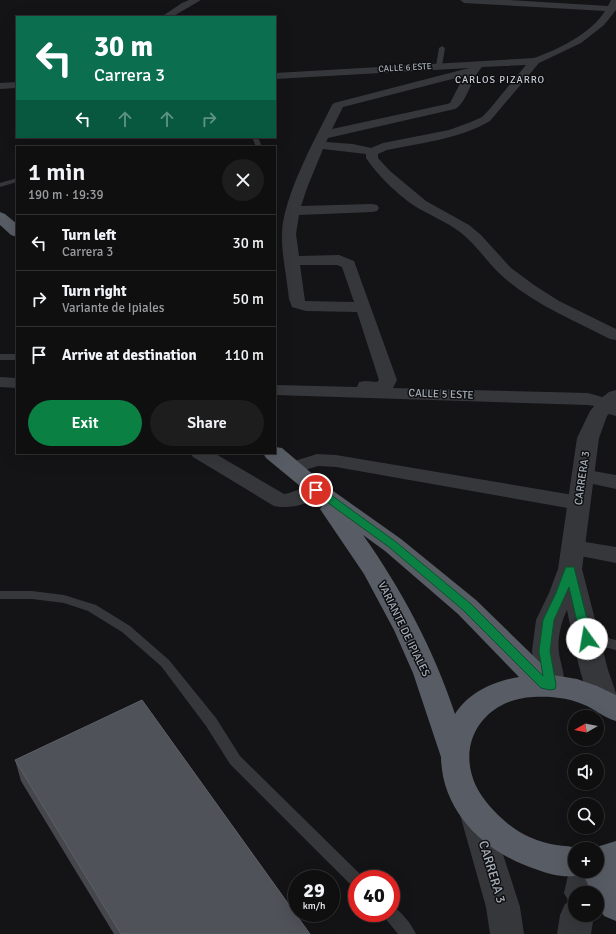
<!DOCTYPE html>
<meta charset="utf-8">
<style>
:root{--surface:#0f0f10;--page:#1d1d1e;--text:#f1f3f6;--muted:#9b9c9f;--line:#2f2f30;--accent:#0b8043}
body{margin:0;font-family:Signika,sans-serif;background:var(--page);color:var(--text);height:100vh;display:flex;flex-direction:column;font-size:15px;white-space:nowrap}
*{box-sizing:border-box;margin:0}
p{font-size:13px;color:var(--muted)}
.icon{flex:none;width:22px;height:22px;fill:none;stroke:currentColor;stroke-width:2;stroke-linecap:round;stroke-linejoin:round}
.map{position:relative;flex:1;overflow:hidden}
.panel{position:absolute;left:16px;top:146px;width:260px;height:308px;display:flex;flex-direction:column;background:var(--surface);border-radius:0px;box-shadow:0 4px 16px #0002,0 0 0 1px var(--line)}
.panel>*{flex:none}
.banner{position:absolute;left:16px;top:16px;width:260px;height:122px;border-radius:0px;box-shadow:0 4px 16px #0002,0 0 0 1px var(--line);background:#0b6e4f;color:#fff;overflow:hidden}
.needle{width:26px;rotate:261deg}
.controls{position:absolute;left:568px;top:710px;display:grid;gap:8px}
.controls a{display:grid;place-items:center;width:36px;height:36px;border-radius:50%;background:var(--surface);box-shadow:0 4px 16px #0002,0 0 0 1px var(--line);font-size:20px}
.speed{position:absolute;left:288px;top:870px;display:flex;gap:8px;font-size:20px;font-weight:700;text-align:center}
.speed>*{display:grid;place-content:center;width:52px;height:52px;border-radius:50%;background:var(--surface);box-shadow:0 4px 16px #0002,0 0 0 1px var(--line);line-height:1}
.speed small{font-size:10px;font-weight:400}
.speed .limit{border:6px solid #d22;background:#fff;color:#111}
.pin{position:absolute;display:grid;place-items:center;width:34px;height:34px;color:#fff;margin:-17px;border:2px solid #fff;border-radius:50%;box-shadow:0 1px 4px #0007}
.me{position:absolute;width:44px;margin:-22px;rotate:347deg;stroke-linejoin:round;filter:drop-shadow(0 0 3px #0008)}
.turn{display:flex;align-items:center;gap:14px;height:84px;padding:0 12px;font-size:18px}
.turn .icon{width:52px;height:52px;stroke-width:2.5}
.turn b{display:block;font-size:28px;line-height:34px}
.lanes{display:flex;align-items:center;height:38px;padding:0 12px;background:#0003;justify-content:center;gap:20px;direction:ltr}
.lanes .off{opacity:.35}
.round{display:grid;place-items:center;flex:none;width:42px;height:42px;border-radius:21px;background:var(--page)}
.summary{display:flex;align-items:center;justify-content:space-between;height:68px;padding:0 12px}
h1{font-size:24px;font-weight:600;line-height:30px}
.action{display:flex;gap:8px;margin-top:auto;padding:8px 12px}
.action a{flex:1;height:46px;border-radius:24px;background:var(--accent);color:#fff;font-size:16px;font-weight:600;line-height:46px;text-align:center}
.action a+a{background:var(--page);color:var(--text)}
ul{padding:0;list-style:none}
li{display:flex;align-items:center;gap:12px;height:56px;padding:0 12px;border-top:1px solid var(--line)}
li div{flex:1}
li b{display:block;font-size:15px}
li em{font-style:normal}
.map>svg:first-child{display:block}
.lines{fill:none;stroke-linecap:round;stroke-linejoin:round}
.service{fill:#35373b;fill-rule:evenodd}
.minor{fill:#35373b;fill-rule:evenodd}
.tertiary{fill:#35373b;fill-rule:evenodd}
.trunk{fill:#585c64;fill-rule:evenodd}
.wall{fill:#45474c}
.building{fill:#4f5258;stroke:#5d6067}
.route{fill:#0b8043;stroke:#07532c}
.labels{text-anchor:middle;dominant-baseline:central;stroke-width:3;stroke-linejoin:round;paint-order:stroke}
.far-street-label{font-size:9px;fill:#a4adb8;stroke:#0f0f11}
.far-neighbourhood-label{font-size:10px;letter-spacing:1px;fill:#c6cbd3;stroke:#0f0f11}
.street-label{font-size:11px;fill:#a4adb8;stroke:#0f0f11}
.near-street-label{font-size:13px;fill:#a4adb8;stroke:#0f0f11}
</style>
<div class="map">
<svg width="616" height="934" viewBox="0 0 616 934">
<rect width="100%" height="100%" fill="#141416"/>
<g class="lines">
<path class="service" d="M 442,46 L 445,48 L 442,66 L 439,68 L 436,66 L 439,48 Z
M 252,137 L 258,137 L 262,147 L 256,147 Z
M 17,178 L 17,182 L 0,187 L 0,183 Z
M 0,354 L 17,354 L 17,360 L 0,360 Z
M 0,591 L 32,591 L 64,595 L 96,605 L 130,626 L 169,660 L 216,718 L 240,756 L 362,876 L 364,879 L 357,879 L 357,888 L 352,886 L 230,764 L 206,726 L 161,666 L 122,632 L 88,611 L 64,603 L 32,599 L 0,599 Z
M 588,634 L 616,640 L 616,650 L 584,642 L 582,639 L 584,636 Z
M 391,906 C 401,910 412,925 416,934 L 398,934 L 385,918 L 382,913 L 391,913 Z"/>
<path class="minor" d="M 189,0 L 201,0 L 172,17 L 161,17 L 182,3 Z
M 460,0 L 509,0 L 608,6 L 611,0 L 616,0 L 616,10 L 604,25 L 581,43 L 539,63 L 490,121 C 459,139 421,143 387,150 L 378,154 L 378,158 L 390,171 L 426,201 L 469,225 L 481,235 L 511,268 L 534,285 L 559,301 L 616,329 L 616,340 L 610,339 C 573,320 531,303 500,274 C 486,261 476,244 460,232 C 448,223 432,216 418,208 C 401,198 377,175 366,158 L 366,154 L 323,149 L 307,188 L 301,206 L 372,204 L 377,205 L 379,208 L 377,211 L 372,212 L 299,215 L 296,234 L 299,256 L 339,255 L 354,261 L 397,380 L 393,388 L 588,393 L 616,401 L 616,416 L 609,414 L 601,407 L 588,405 L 275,395 L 275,385 L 357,387 L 359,382 L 365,381 L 377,382 L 379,380 L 357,312 L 306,311 L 292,307 L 289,299 C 287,278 281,252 282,232 C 284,195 315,139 332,105 L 334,103 L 469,68 L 275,79 L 275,73 L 534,58 C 557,50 592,33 605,11 L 464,3 ZM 526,65 L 488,111 L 482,117 L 471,122 L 449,130 L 383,143 L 371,148 L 353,144 L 326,142 L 328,138 L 455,109 C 467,103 471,78 482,67 ZM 464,76 L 450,103 L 447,104 L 332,129 L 343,107 ZM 300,265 L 337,265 L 342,267 L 354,302 L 305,301 Z
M 17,82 L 17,88 L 0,89 L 0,83 Z
M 0,377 L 17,378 L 17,388 L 0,387 Z
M 190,453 L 214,453 L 284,494 C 298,492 309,482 323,485 L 326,490 C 318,503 288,510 274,506 L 193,457 Z
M 317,454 L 336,455 L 579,496 L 586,498 L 589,503 L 586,508 L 579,510 L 336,467 L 318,466 L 292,474 L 285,472 L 282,468 L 285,464 Z
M 582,469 L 616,475 L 616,489 L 575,480 L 572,475 L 575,470 Z
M 573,540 L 616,547 L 616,563 L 565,553 L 562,548 L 565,543 Z"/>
<path class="tertiary" d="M 616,390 L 616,406 L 607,416 L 599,438 L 582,569 L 608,670 L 616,693 L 615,710 L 605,713 L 595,710 C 579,679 574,643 567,610 C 561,622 557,639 559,653 C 561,667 568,680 561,693 L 551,696 L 541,693 L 537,685 L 532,651 L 536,620 L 549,593 L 558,569 L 577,438 L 590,411 L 600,399 L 609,392 Z
M 474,797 L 485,801 L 489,811 L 520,907 L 524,934 L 490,934 L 486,907 L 459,811 L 463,801 Z
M 574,860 L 575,860 L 575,871 L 597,871 L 597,861 L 601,871 L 597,894 L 597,893 L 575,893 L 575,915 L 594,915 L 591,934 L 557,934 L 560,915 L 565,904 L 569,902 L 564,893 L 569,871 Z"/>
<path class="trunk" d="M 0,212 L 5,214 L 17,224 L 17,237 L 11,235 L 0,225 Z
M 275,447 L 282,448 L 329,488 L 401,539 L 476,600 L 553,675 L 577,679 L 597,686 L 616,695 L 616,721 C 605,718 597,711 587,706 C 570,698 552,696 533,697 C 486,699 455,741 476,786 C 483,800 495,813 507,823 C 521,835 538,842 556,845 C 564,846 572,846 580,849 L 575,849 L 575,871 L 597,871 L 597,849 L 590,849 L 616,841 L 616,921 L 604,916 L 597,903 L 597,893 L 592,893 L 583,874 C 568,879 552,875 538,870 C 487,854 442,814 441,757 L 413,673 L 394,630 L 364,574 L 320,509 L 323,505 L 266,458 L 263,453 L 275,453 ZM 363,535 L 385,551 L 458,614 L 519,677 C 494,681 469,692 455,714 C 434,650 402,590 363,535 Z"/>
</g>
<path class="wall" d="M 15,760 L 310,934 L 114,934 L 21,781 Z"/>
<path class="building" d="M 142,700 L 310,934 L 121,934 L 15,760 Z"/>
<path class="route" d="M 313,487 L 320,487 L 396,542 L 471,604 L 543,676 L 539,651 L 543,620 L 556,593 L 565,569 L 566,567 L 574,567 L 592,639 L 591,642 L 587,643 L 583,642 L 581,639 L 569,587 L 554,620 L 550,651 L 556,685 L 555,689 L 550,690 L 541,688 L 463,610 L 389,547 L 313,492 L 312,490 Z"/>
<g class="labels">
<g class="far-street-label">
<text transform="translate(405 68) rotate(-3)">CALLE 6 ESTE</text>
</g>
<g class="far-neighbourhood-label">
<text x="500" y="80">CARLOS PIZARRO</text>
</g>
<g class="street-label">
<text transform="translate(441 394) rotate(2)">CALLE 5 ESTE</text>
<text transform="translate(582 478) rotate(-82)">CARRERA 3</text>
<text transform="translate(404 629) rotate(64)">VARIANTE DE IPIALES</text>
</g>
<g class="near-street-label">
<text transform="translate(492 872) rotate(73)">CARRERA 3</text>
</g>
</g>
</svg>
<div class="controls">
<a><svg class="needle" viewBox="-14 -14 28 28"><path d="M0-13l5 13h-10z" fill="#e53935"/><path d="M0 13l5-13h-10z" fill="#9b9c9f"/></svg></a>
<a><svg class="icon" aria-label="sound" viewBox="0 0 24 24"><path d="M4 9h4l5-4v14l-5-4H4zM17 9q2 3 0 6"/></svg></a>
<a><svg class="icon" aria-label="search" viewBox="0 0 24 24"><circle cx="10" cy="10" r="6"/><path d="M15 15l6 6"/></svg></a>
<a>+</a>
<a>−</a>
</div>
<div class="speed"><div>29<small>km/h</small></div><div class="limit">40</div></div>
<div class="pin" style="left:316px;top:490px;background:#d93025"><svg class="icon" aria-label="arrive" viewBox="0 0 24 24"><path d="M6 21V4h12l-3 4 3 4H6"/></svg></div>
<svg class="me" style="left:587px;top:639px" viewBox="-20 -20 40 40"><circle r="19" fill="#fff"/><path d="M0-13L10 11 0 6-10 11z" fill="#0b8043"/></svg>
<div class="banner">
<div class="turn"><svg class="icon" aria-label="left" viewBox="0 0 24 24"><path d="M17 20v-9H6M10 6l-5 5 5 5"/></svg><div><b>30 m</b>Carrera 3</div></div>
<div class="lanes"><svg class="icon" aria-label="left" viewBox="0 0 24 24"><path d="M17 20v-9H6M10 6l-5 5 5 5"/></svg><svg class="icon off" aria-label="ahead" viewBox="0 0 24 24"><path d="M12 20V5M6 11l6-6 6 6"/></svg><svg class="icon off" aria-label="ahead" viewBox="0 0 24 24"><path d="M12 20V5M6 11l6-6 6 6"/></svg><svg class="icon off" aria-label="right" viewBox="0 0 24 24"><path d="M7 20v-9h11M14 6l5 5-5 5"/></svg></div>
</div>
<section class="panel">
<div class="summary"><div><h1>1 min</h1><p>190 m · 19:39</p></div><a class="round"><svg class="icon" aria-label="close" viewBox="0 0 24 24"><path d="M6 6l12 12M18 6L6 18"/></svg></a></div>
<ul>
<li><svg class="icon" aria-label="left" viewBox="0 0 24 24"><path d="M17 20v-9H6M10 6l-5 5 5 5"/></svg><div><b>Turn left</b><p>Carrera 3</p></div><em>30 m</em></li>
<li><svg class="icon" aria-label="right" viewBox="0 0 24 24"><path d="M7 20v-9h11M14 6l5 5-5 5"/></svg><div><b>Turn right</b><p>Variante de Ipiales</p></div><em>50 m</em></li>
<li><svg class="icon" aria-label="arrive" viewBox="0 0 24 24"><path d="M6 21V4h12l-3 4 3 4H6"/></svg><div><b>Arrive at destination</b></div><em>110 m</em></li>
</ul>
<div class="action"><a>Exit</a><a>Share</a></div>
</section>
</div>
